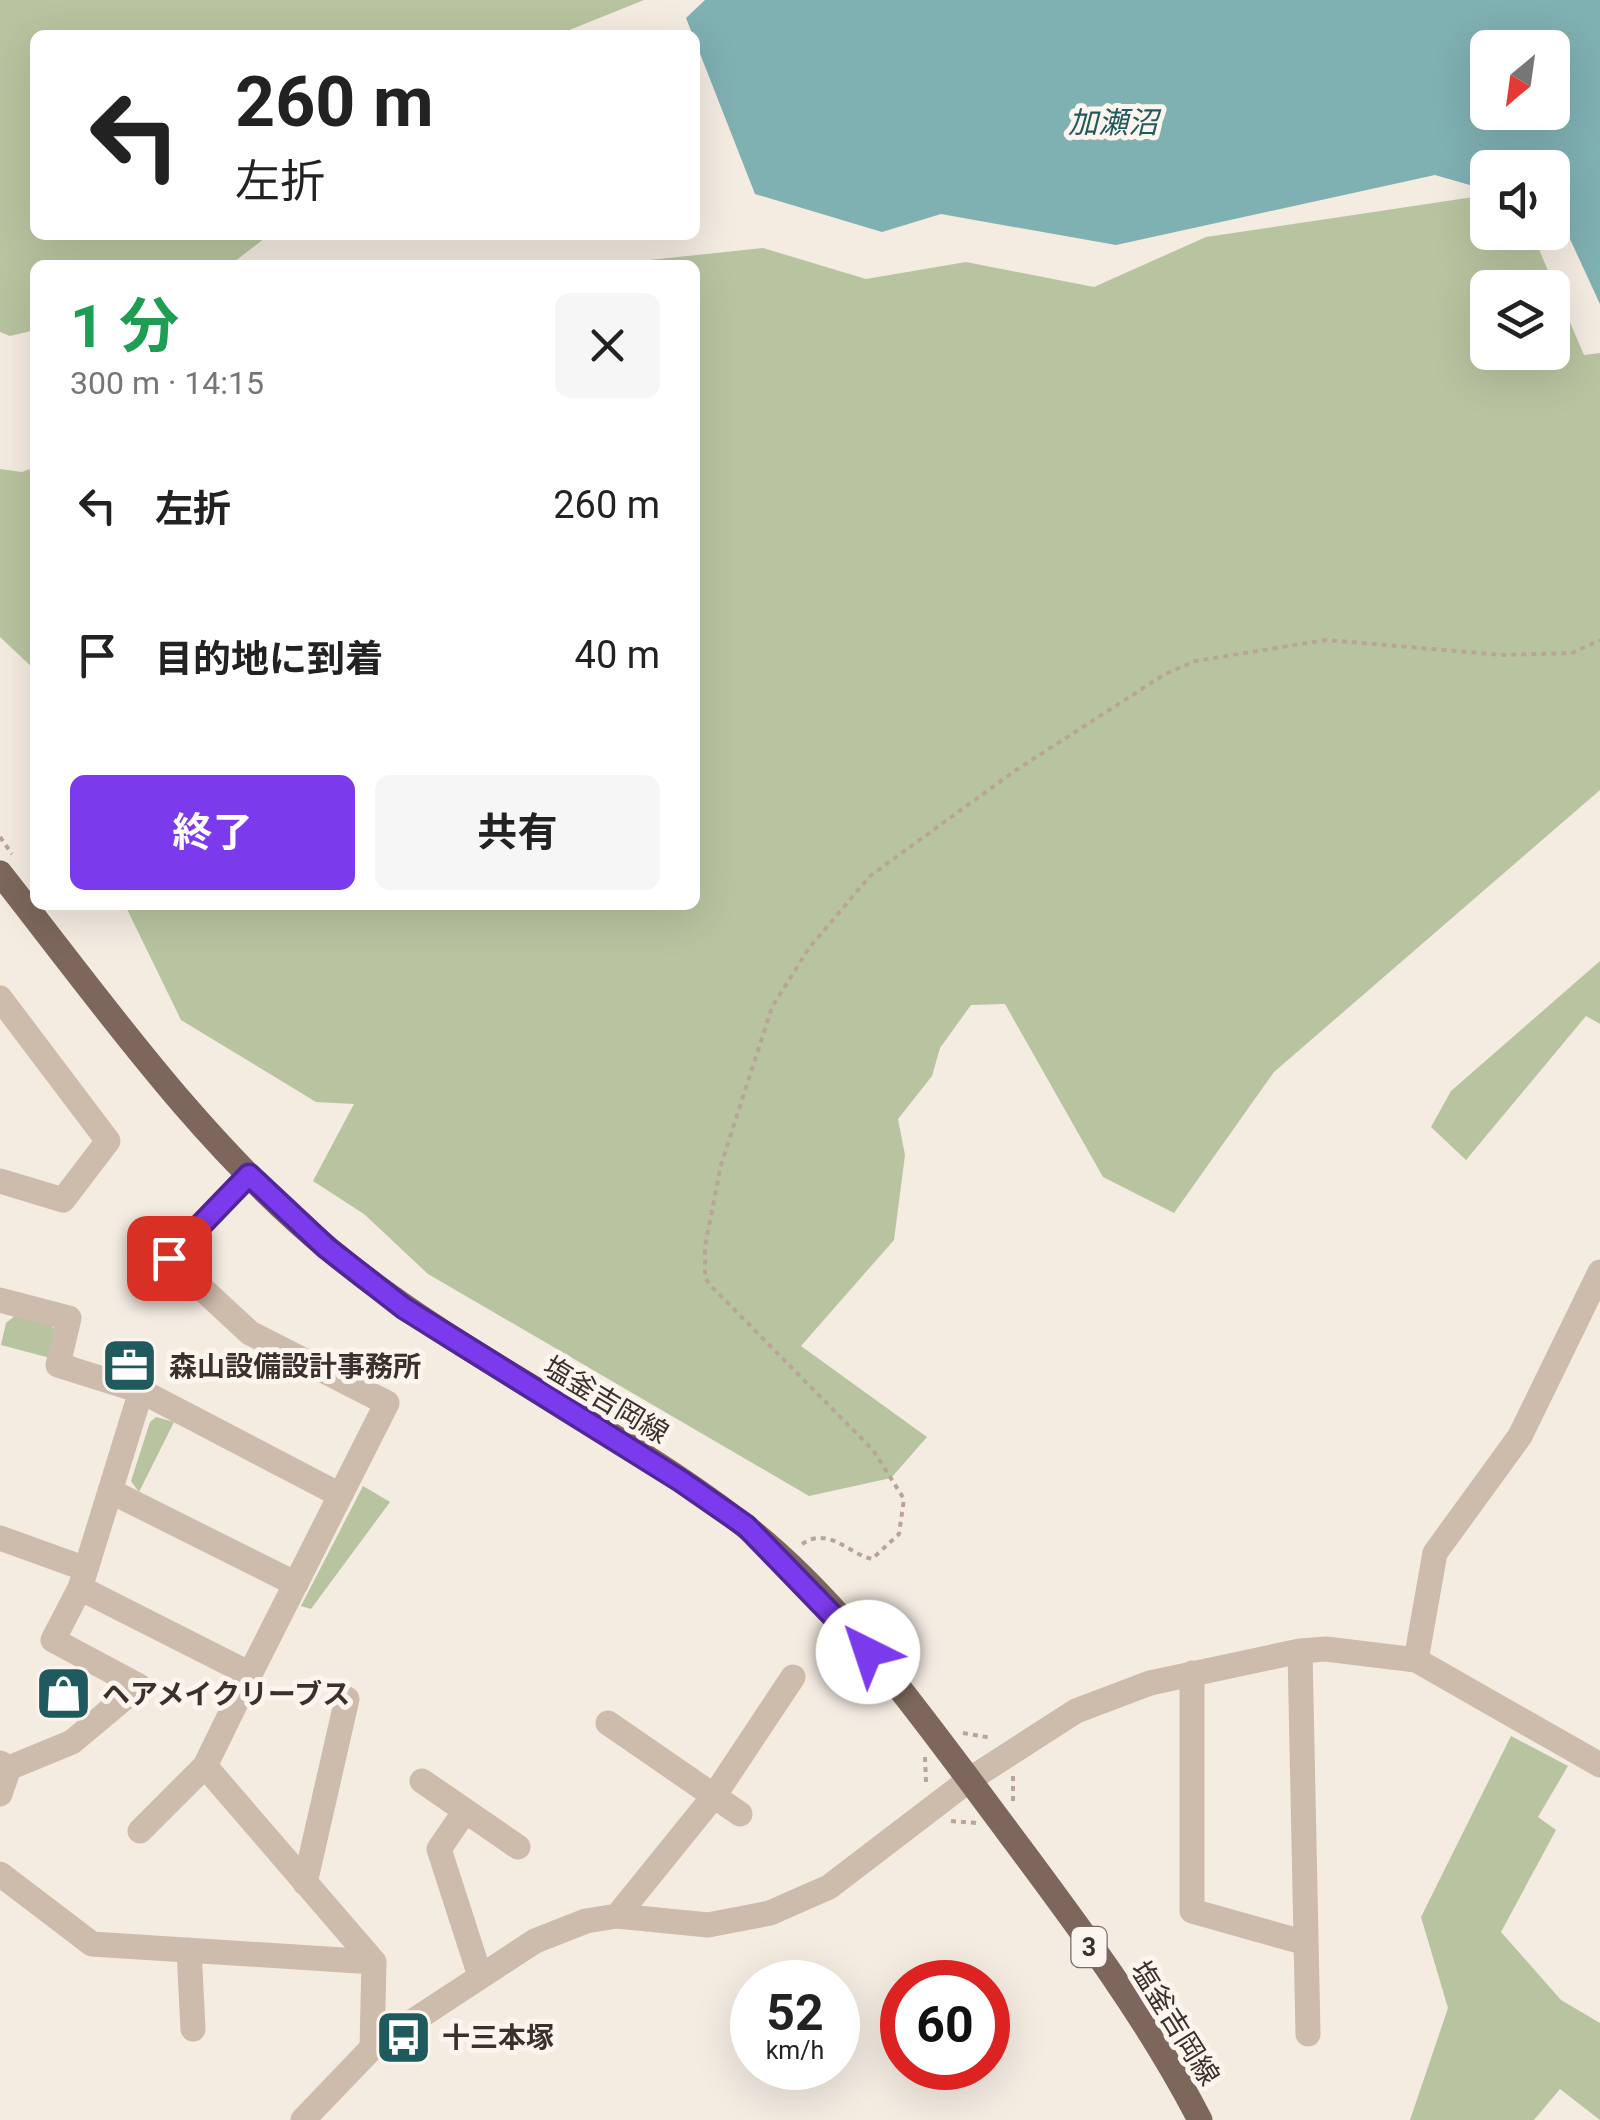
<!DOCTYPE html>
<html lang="ja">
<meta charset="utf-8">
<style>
:root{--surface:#fff;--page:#f6f6f6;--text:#222;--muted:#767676;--accent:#7c3aed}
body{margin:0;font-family:Roboto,"Noto Sans JP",sans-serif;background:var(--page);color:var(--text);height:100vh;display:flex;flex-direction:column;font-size:38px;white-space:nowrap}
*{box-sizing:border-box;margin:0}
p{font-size:32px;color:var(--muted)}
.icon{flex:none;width:55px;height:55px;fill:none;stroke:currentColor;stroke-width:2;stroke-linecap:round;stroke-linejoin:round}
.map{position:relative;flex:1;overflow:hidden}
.side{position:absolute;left:30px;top:260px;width:670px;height:650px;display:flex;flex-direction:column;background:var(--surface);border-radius:15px;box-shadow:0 10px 40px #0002}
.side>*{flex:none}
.hud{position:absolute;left:30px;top:30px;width:670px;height:210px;border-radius:15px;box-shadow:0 10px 40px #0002;background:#fff;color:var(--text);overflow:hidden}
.needle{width:65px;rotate:209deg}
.tools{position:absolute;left:1470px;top:30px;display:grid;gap:20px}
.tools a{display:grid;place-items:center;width:100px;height:100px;border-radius:15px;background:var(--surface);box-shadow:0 10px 40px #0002;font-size:50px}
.speed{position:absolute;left:730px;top:1960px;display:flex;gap:20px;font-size:50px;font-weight:700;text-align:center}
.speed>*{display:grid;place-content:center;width:130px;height:130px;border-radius:50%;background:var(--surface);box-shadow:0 10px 40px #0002;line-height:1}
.speed small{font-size:25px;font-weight:400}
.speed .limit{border:15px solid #d22;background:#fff;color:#111}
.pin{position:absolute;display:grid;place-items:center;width:85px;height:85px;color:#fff;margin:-42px;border-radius:20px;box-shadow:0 5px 15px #0006}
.me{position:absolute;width:110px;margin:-55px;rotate:319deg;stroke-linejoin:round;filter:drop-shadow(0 0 8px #0008)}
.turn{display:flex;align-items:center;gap:35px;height:210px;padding:0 40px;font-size:45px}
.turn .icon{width:130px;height:130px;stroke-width:2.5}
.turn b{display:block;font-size:70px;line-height:85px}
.round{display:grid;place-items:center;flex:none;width:105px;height:105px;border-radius:15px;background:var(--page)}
.overview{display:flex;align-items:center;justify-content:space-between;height:170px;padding:0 40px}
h1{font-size:60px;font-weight:700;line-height:75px;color:#1e9e55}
.action{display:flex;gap:20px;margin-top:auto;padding:20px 40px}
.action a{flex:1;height:115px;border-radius:15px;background:var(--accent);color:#fff;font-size:40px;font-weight:700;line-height:115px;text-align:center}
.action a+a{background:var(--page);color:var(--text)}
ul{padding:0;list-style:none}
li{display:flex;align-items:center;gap:30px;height:150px;padding:0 40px}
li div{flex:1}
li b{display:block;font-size:38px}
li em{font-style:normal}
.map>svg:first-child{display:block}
.green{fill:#b8c4a0;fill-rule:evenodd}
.water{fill:#7fb0b2;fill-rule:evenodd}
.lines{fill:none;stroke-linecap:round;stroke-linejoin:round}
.path{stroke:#b9a596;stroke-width:4;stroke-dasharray:5 5;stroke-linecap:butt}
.minor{stroke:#cdbbac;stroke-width:25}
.major{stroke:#7d675c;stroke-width:25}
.route-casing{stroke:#51269a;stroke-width:25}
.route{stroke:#7c3aed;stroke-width:18}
.labels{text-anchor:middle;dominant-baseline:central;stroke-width:10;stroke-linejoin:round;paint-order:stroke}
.shield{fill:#fbf5ee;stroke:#756b66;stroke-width:2.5}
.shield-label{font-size:25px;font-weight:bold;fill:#3b302b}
.poi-label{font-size:28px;font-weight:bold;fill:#3b302b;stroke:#fbf5ee;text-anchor:start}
.street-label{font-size:28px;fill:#3b302b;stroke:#fbf5ee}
.water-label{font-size:30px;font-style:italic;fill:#1f5a5e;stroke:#fbf5ee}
</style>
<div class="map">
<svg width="1600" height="2120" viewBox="0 0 1600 2120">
<rect width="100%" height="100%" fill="#f4ebe1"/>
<path class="green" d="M 0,0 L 644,0 L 557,35 L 35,35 L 35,235 L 269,235 L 230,265 L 35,265 L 35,330 L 10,336 L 0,332 Z
M 1487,195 L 1488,232 L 1532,233 L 1584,355 L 1600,353 L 1600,790 L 1274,1072 L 1174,1213 L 1103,1177 L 1005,1004 L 971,1005 L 940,1048 L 932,1076 L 898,1119 L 905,1155 L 894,1240 L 801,1346 L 927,1437 L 891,1478 L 809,1496 L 428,1274 L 364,1214 L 313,1181 L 354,1104 L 316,1102 L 181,1020 L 125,905 L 695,905 L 695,265 L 556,265 L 621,263 L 763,248 L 866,279 L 966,262 L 1094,287 L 1206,237 ZM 1488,288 L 1552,288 L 1552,352 L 1488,352 Z
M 35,467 L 35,670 L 0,637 L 0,469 L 22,472 Z
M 1600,961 L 1600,1024 L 1586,1016 L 1466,1160 L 1431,1127 L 1451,1091 Z
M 16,1315 L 51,1324 L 59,1338 L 54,1359 L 1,1345 L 6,1323 Z
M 156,1417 L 174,1422 L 139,1492 L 131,1481 L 150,1422 Z
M 363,1486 L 390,1502 L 311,1609 L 301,1606 Z
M 1511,1736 L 1568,1766 L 1538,1817 L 1556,1830 L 1501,1932 L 1561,2000 L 1600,2023 L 1600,2120 L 1560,2089 L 1534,2120 L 1410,2120 L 1448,2008 L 1421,1917 Z"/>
<path class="water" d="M 705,0 L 1600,0 L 1600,304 L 1557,211 L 1553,209 L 1552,168 L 1488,168 L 1487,190 L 1435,175 L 1116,245 L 941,214 L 882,232 L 755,194 L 686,18 ZM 1488,48 L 1552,48 L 1552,112 L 1488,112 Z"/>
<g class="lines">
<path class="path" d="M 0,837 L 12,854
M 802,1544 C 829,1526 847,1553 872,1559 L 899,1534 L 904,1499 L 873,1450 L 713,1288 L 705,1278 L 705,1246 L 721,1165 L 772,1007 L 809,948 L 870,876 L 1016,770 L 1165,674 L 1195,661 L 1326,640 L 1503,655 L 1572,653 L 1600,640
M 963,1733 L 992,1738
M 925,1757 L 926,1782
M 1013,1801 L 1013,1776
M 951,1821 L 976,1823"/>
<path class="minor" d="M 0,998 L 108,1141 L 63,1200 L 0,1181
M 249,1175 L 169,1258 L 250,1333 L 387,1403 L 250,1674
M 0,1300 L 69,1318 L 58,1365 L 141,1391 L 86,1569 L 0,1538
M 141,1391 L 340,1495
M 112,1492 L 296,1584
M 86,1569 L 80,1588 L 250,1674 L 205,1766 L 374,1962
M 1300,1651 L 1308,2034
M 1416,1660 L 1435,1553 L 1520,1436 L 1600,1272
M 1192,1673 L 1192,1911 L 1306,1943
M 608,1723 L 740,1814
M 0,1763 L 9,1768 L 72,1742 L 139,1686 L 53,1640 L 80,1588
M 422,1781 L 518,1847
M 0,1794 L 9,1768
M 465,1811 L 439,1849 L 480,1976
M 140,1831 L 205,1766
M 0,1874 L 92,1944 L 374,1962 L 372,2048
M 305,1883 L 347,1699
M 617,1916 L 714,1796 L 793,1677
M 189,1950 L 193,2029
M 303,2120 L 372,2048 L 535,1941 L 586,1921 L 617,1916 L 708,1925 L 770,1913 L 829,1887 L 969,1780 L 1076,1711 L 1150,1683 L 1300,1651 L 1326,1649 L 1416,1660 L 1600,1765"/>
<path class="major" d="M 0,873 C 103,1004 201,1144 330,1250 C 457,1356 610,1422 740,1522 C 830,1591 900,1688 968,1778 C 1049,1888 1137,1998 1200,2120"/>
</g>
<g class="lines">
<defs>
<path id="route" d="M 169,1258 L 249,1175 L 327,1248 L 404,1308 L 681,1481 L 746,1526 L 868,1652"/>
</defs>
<use href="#route" class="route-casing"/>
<use href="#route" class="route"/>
</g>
<defs>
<symbol id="office-square" viewBox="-11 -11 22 22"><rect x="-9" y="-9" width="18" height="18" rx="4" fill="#1f5a5e" stroke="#fbf5ee"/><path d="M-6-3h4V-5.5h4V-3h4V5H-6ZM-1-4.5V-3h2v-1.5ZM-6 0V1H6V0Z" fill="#fff"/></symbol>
<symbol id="shop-square" viewBox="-11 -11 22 22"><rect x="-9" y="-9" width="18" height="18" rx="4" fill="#1f5a5e" stroke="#fbf5ee"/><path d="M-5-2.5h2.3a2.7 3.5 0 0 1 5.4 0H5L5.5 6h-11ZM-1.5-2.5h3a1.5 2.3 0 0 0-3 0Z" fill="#fff"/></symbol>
<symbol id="bus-square" viewBox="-11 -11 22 22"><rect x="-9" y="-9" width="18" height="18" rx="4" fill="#1f5a5e" stroke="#fbf5ee"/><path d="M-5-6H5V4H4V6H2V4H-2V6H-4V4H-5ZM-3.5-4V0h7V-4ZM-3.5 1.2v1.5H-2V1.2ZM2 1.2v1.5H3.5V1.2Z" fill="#fff"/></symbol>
</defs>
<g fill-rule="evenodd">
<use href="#office-square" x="98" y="1334" width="63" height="63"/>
<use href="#shop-square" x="32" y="1662" width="63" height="63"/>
<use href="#bus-square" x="372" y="2006" width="63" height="63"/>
</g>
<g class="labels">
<rect class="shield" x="1071.5" y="1927" width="35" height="40" rx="8"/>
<g class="shield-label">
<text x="1089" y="1947">3</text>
</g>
<g class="poi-label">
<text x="169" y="1366">森山設備設計事務所</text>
<text x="102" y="1694">ヘアメイクリーブス</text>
<text x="442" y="2037">十三本塚</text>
</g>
<g class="street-label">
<text transform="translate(606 1400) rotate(31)">塩釜吉岡線</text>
<text transform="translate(1175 2023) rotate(58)">塩釜吉岡線</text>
</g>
<g class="water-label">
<text x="1113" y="122">加瀬沼</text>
</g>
</g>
</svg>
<div class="tools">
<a><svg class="needle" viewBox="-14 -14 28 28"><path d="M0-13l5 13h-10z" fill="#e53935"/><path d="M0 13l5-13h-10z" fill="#767676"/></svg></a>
<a><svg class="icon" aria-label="sound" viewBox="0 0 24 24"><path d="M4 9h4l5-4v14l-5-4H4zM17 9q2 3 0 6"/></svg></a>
<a><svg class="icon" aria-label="layers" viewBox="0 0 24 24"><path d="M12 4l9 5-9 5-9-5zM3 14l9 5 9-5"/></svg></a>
</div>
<div class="speed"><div>52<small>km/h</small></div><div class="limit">60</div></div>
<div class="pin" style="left:169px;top:1258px;background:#d93025"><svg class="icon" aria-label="arrive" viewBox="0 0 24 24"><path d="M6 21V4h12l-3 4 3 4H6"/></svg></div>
<svg class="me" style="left:868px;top:1652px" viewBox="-20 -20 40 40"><circle r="19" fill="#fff"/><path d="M0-13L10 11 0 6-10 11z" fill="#7c3aed"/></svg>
<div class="hud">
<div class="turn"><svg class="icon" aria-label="left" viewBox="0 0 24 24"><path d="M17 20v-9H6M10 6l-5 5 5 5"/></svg><div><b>260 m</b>左折</div></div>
</div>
<section class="side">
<div class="overview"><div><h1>1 分</h1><p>300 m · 14:15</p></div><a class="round"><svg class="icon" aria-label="close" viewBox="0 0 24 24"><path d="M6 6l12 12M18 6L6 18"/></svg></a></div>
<ul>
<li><svg class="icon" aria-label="left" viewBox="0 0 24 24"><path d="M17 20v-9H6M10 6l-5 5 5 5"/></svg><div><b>左折</b></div><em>260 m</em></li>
<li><svg class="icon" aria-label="arrive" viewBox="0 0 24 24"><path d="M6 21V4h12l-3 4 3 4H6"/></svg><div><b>目的地に到着</b></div><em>40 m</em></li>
</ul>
<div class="action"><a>終了</a><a>共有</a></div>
</section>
</div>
